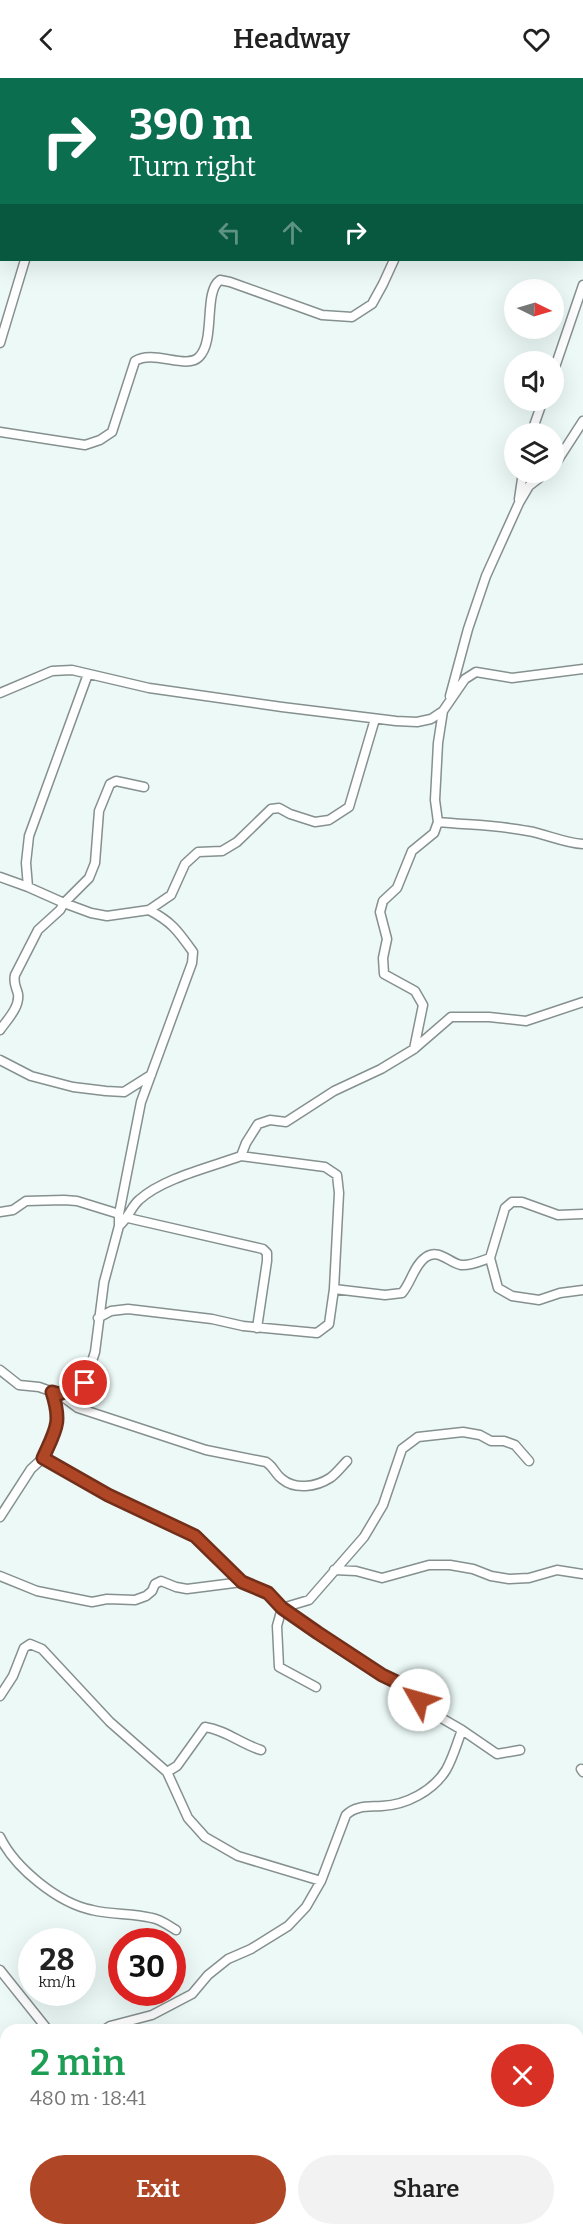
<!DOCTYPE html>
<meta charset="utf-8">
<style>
:root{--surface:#fff;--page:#f2f2f2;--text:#222;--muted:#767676;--accent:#af4726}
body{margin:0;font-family:Bitter,serif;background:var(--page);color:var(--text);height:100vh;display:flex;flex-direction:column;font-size:22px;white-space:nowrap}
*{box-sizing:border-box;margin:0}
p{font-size:20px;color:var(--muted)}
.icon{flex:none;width:33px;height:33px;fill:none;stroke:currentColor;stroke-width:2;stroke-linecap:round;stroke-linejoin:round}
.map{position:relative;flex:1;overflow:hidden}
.details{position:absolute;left:0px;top:1946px;width:584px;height:212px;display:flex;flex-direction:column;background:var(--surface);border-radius:18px 18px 0 0;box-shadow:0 6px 24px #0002}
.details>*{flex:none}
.top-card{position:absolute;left:0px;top:0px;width:584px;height:183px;box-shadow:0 6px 24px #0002;background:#0b6e4f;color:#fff;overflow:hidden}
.needle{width:39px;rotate:95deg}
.fabs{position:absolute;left:504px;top:201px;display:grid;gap:12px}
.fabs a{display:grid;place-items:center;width:60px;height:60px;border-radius:50%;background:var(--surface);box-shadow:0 6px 24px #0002;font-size:30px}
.speed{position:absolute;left:18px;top:1850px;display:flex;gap:12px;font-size:30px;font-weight:700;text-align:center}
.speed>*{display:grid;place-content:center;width:78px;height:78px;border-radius:50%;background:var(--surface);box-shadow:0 6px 24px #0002;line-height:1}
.speed small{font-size:15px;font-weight:400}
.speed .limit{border:9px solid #d22;background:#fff;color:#111}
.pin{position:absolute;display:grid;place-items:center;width:51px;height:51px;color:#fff;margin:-26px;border:3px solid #fff;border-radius:50%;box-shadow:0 2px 6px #0007}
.me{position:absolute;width:66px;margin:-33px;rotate:308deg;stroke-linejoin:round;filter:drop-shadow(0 0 4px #0008)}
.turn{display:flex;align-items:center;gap:21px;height:126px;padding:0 30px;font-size:27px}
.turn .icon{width:78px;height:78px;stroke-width:2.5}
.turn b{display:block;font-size:42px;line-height:51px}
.lanes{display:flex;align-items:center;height:57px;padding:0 30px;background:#0003;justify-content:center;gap:30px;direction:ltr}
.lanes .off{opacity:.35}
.round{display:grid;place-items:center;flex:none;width:63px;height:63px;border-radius:32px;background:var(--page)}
.headline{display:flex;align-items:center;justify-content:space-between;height:102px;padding:0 30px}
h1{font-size:36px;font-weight:600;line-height:45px;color:#1e9e55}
.cta{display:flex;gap:12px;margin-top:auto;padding:12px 30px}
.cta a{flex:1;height:69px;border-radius:36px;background:var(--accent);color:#fff;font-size:24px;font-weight:600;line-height:69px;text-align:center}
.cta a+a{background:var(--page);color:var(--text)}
header{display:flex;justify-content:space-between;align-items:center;height:78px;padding:0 30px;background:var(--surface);font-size:27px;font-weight:600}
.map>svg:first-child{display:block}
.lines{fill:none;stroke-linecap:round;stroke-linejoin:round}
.street-casing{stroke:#85908f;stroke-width:11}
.street{stroke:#fff;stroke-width:8}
.route-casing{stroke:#722e19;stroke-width:15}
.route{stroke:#af4726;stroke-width:10}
</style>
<header><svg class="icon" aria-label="back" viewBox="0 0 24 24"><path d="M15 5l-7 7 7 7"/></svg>Headway<svg class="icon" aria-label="heart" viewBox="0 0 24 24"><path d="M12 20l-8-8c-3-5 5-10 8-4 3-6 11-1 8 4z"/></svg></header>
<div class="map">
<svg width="583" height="2156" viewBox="0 0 583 2156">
<rect width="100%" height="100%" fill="#ecf9f7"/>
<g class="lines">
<defs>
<path id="street" d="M 427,0 L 428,2
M 73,2 L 73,0
M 199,2 L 202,0
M 582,21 L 583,22
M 0,91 L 2,90
M 0,265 L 25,182
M 554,292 L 583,207
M 0,354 L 85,367 L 100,362 L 112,354 L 135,283 C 153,271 186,292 199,279 C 216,262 203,214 220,202 L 230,204 L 322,237 L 352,239 L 372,226 L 383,206 L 394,182
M 531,356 L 543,322
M 554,388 L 583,343
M 519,421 L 523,394
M 88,596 L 29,758 L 26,785 L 28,809 L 64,825 L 89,800 L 95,785 L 99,733 L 110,706 L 116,703 L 144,709
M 0,615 L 52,593 L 72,592 L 149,610 L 282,629 L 396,643 L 417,644 L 431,641 L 443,633 L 465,601 L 476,594 L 512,600 L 583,591
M 450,618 L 468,551 L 486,498 L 519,425 L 529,408 L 547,394
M 438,744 C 468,747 498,747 528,753 C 546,756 564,765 583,766
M 0,799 L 28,809
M 0,952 C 7,942 20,929 18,916 C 16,908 13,905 15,897 L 38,852 L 60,832 L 64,825 L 91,835 L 107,838 L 149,832 L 171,817 L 185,786 L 198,774 L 222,773 L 237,764 L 271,731 L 279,730 L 290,736 L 315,744 L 329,742 L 349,729 L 375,641
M 414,971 L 423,927 L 415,913 L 384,896 L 383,880 L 387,861 L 380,834 L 383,823 L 397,810 L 412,773 L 434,755 L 438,744 L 435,722 L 438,665 L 443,633
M 0,982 L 31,998 L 73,1009 L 106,1013 L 124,1014 L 151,997
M 0,1134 L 13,1132 L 26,1123 L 64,1122 L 77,1123 L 119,1136
M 128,1140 L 263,1171 L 267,1175 L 267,1183 L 257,1250
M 119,1148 C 129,1139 131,1129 139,1122 C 163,1100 211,1089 241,1078 L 246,1065 L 258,1046 L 270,1042 L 286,1044 L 334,1013 L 381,991 L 414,971 L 451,939 L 489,939 L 526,943 L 583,924
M 490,1180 L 498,1210 L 512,1218 L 539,1222 L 560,1215 L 583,1212
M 334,1211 L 385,1217 L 402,1215 C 411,1205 414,1187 426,1179 C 439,1170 449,1185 461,1187 C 471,1188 481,1183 490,1180 L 505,1130 L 512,1124 L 522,1124 L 558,1137 L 583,1136
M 98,1240 L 111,1233 L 128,1231 L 212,1241 L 243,1248 L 317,1255 L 329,1246 L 334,1211 L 339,1115 L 337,1097 L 325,1089 L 241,1078
M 0,1292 L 19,1307 L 39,1309 L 59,1316 L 78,1330 L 206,1372 L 266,1384 C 274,1389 275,1396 282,1401 C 295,1412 316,1409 330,1400 C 336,1396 342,1388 347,1383
M 59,1316 L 85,1305 L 95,1274 L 104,1204 L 119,1148 L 119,1136 L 141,1024 L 192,885 L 193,874 C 178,853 172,844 149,832
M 43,1380 L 108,1417 L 195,1458 L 242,1504 L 269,1515 L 282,1530 L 318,1555 L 382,1597 L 407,1609 L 431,1634 L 462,1652 L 497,1676 L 520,1672
M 0,1439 L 31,1391 L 43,1380 L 55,1352 L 58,1334 L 52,1314
M 334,1492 L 356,1493 L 382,1500 L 429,1487 L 450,1487 L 473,1491 L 491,1498 L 509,1501 L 529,1500 L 557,1492 L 583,1496
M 0,1498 L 37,1513 L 92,1524 L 107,1521 L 135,1522 L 146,1518 L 152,1513 L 155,1506 L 161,1503 L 176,1509 L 187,1511 L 242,1504
M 316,1609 L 279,1589 L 277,1548 L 282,1530 L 309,1522 L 364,1459 L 383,1427 L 402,1371 L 418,1359 L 463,1354 L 480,1357 L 491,1363 L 504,1363 L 515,1367 L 529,1383
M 0,1618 L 13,1598 L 24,1570 L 30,1566 L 42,1571 L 110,1644 L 167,1694 L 188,1740 L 205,1759 L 238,1778 L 321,1803
M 581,1691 L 583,1694
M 167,1694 L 177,1688 L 205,1649 C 226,1652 241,1666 261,1672
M 0,1759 C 15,1790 58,1825 92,1832 C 112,1837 132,1835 152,1840 C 160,1841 169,1848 176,1852
M 0,1892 L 48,1952
M 104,1952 L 110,1948 L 152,1937 L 192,1916 L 208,1897 L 228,1881 L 251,1871 L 288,1848 L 306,1829 L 321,1803 L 346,1737 C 356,1727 369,1729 382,1728 C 406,1727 433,1713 446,1692 C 453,1680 457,1665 462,1652
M 0,1976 L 6,1974
M 345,2151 L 346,2156
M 194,2156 L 195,2151"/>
</defs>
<use href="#street" class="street-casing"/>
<use href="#street" class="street"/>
</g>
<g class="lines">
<defs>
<path id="route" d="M 85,1305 L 59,1316 L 52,1314 C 62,1345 56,1351 43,1380 L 108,1417 L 195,1458 L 242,1504 L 268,1515 L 282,1530 L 318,1555 L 382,1597 L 407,1609 L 419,1622"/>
</defs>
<use href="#route" class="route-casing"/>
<use href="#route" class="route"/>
</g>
</svg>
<div class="fabs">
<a><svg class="needle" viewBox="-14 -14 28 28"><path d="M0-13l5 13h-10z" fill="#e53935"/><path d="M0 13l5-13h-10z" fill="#767676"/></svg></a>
<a><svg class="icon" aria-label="sound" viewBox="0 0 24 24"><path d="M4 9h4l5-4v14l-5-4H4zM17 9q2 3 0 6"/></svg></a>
<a><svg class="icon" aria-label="layers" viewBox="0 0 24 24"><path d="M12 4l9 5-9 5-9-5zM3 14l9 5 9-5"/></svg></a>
</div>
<div class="speed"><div>28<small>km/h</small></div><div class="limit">30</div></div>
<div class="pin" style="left:85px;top:1305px;background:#d93025"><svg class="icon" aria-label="arrive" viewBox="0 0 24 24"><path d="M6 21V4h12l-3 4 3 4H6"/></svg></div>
<svg class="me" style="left:419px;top:1622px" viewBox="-20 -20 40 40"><circle r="19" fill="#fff"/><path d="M0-13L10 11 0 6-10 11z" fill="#af4726"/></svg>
<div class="top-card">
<div class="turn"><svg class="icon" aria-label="right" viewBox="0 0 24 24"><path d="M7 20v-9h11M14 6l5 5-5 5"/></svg><div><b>390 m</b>Turn right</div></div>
<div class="lanes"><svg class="icon off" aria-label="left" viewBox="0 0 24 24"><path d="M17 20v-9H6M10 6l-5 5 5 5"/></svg><svg class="icon off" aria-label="ahead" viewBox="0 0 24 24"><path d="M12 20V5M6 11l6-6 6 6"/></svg><svg class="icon" aria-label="right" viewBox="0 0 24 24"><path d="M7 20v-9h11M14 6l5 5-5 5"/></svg></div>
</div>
<section class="details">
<div class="headline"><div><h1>2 min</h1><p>480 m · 18:41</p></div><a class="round" style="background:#d93025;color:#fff"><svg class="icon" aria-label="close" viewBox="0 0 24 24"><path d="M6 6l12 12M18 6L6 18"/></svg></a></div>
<div class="cta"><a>Exit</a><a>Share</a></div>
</section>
</div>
